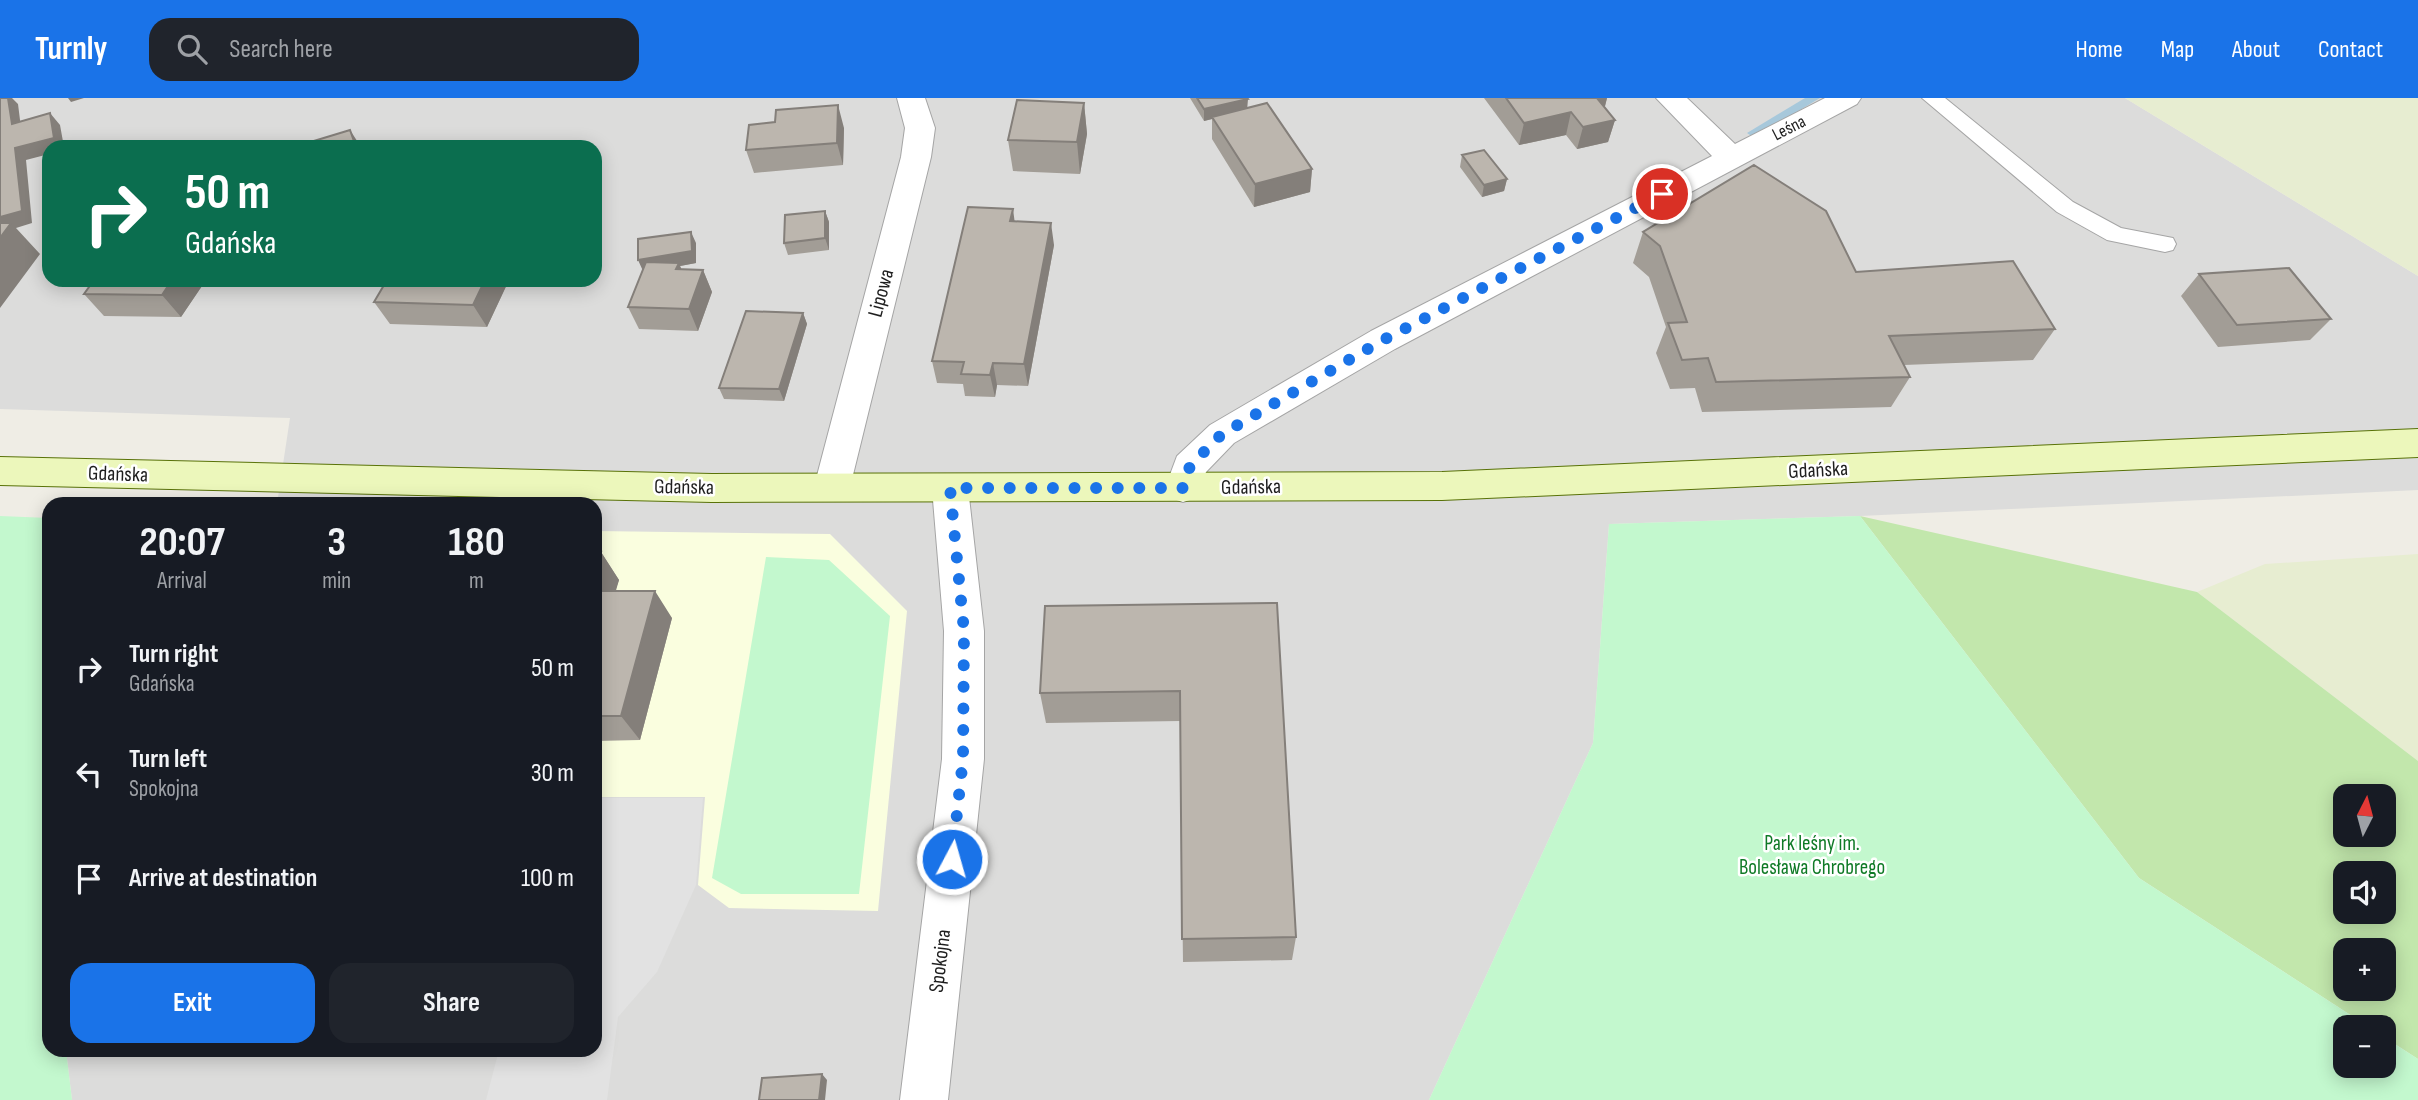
<!DOCTYPE html>
<meta charset="utf-8">
<style>
:root{--surface:#171b24;--page:#20242c;--text:#f1f3f6;--muted:#9ea1a6;--accent:#1a73e8}
body{margin:0;font-family:"Sofia Sans Condensed",sans-serif;background:var(--page);color:var(--text);height:100vh;display:flex;flex-direction:column;font-size:26px;white-space:nowrap}
*{box-sizing:border-box;margin:0}
p{font-size:23px;color:var(--muted)}
.icon{flex:none;width:38px;height:38px;fill:none;stroke:currentColor;stroke-width:2;stroke-linecap:round;stroke-linejoin:round}
.map{position:relative;flex:1;overflow:hidden}
.side{position:absolute;left:42px;top:399px;width:560px;height:560px;display:flex;flex-direction:column;background:var(--surface);border-radius:21px;box-shadow:0 4px 18px #0003}
.side>*{flex:none}
.top-card{position:absolute;left:42px;top:42px;width:560px;height:147px;border-radius:21px;box-shadow:0 4px 18px #0003;background:#0b6e4f;color:#fff;overflow:hidden}
.needle{width:46px;rotate:6deg}
.fabs{position:absolute;left:2333px;top:686px;display:grid;gap:14px}
.fabs a{display:grid;place-items:center;width:63px;height:63px;border-radius:14px;background:var(--surface);box-shadow:0 4px 18px #0003;font-size:35px}
.pin{position:absolute;display:grid;place-items:center;width:60px;height:60px;color:#fff;margin:-30px;border:4px solid #fff;border-radius:50%;box-shadow:0 2px 7px #0007}
.me{position:absolute;width:77px;margin:-38px;rotate:6deg;stroke-linejoin:round;filter:drop-shadow(0 0 5px #0008)}
.turn{display:flex;align-items:center;gap:24px;height:147px;padding:0 28px;font-size:32px}
.turn .icon{width:91px;height:91px;stroke-width:2.5}
.turn b{display:block;font-size:49px;line-height:60px}
.eta{display:flex;justify-content:space-evenly;align-items:center;height:119px;text-align:center}
.eta b{font-size:42px;font-weight:700;line-height:49px}
.cta{display:flex;gap:14px;margin-top:auto;padding:14px 28px}
.cta a{flex:1;height:80px;border-radius:21px;background:var(--accent);color:#fff;font-size:28px;font-weight:700;line-height:80px;text-align:center}
.cta a+a{background:var(--page);color:var(--text)}
ul{padding:0;list-style:none}
li{display:flex;align-items:center;gap:21px;height:105px;padding:0 28px}
li div{flex:1}
li b{display:block;font-size:26px}
li em{font-style:normal}
header{display:flex;align-items:center;gap:42px;box-sizing:border-box;height:98px;padding:0 35px;background:var(--accent);color:#fff}
header strong{font-size:33px}
nav{display:flex;gap:38px;margin-inline-start:auto;font-size:24px}
.search{width:490px;height:63px;background:var(--page);display:flex;align-items:center;gap:18px;box-sizing:border-box;padding:0 24px;border-radius:21px;color:var(--muted);font-size:26px}
.map>svg:first-child{display:block}
.residential{fill:#dcdcdb;fill-rule:evenodd}
.education{fill:#fafedf}
.farmland{fill:#e7edd1}
.grass{fill:#c2e7ac;fill-rule:evenodd}
.park{fill:#c3f8ce}
.parking{fill:#e2e2e2}
.lines{fill:none;stroke-linecap:round;stroke-linejoin:round}
.stream{fill:#a7c8db;fill-rule:evenodd}
.service-casing{stroke:#a5a5a5;stroke-width:2}
.minor-casing{stroke:#a5a5a5;stroke-width:2}
.secondary-casing{stroke:#597208;stroke-width:2}
.service{fill:#fff;fill-rule:evenodd}
.minor{fill:#fff;fill-rule:evenodd}
.secondary{fill:#ecf7bb;fill-rule:evenodd}
.wall{fill:#a29d96}
.shaded-wall{fill:#847f7a}
.building{fill:#bcb6ae;stroke:#847f7a;stroke-width:2}
.route{stroke:#1a73e8;stroke-width:12;stroke-dasharray:0 21.6}
.labels{text-anchor:middle;dominant-baseline:central;stroke-width:5;stroke-linejoin:round;paint-order:stroke}
.far-street-label{font-size:18px;fill:#1e1e1e;stroke:#fff}
.street-label{font-size:21px;fill:#1e1e1e;stroke:#fff}
.park-label{font-size:21px;fill:#0f7a26;stroke:#fff}
</style>
<header>
<strong>Turnly</strong>
<div class="search"><svg class="icon" aria-label="search" viewBox="0 0 24 24"><circle cx="10" cy="10" r="6"/><path d="M15 15l6 6"/></svg>Search here</div>
<nav><a>Home</a><a>Map</a><a>About</a><a>Contact</a></nav>
</header>
<div class="map">
<svg width="2418" height="1002" viewBox="0 0 2418 1002">
<rect width="100%" height="100%" fill="#efede5"/>
<path class="residential" d="M 0,0 L 2125,0 L 2418,178 L 2418,392 L 1860,418 L 1609,426 L 1593,645 L 1429,1002 L 72,1002 L 66,952 L 595,952 L 595,406 L 277,406 L 290,320 L 0,311 ZM 49,49 L 595,49 L 595,182 L 49,182 Z"/>
<path class="education" d="M 595,433 L 830,436 L 907,513 L 878,813 L 729,810 L 698,787 L 705,699 L 595,699 Z"/>
<path class="farmland" d="M 2125,0 L 2418,0 L 2418,178 Z
M 2418,456 L 2418,663 L 2197,494 L 2265,466 Z"/>
<path class="grass" d="M 1860,418 L 2197,494 L 2418,663 L 2418,961 L 2384,939 L 2384,929 L 2369,929 L 2139,780 ZM 2345,698 L 2384,698 L 2384,737 L 2345,737 ZM 2345,775 L 2384,775 L 2384,814 L 2345,814 ZM 2345,852 L 2384,852 L 2384,891 L 2345,891 Z"/>
<path class="park" d="M 0,418 L 49,420 L 49,952 L 66,952 L 72,1002 L 0,1002 Z
M 1860,418 L 2139,780 L 2369,929 L 2345,929 L 2345,968 L 2384,968 L 2384,939 L 2418,961 L 2418,1002 L 1429,1002 L 1593,645 L 1609,426 Z
M 766,459 L 829,462 L 890,518 L 859,796 L 741,796 L 712,780 Z"/>
<path class="parking" d="M 595,700 L 703,700 L 696,787 L 657,874 L 618,919 L 607,1002 L 486,1002 L 499,952 L 595,952 Z"/>
<g class="lines">
<path class="stream" d="M 1805,0 L 1820,0 L 1757,38 L 1753,39 L 1747,35 Z"/>
<defs>
<path id="service" d="M 1922,0 L 1945,0 L 2073,104 L 2121,130 L 2173,140 L 2176,146 L 2173,152 L 2165,154 L 2107,142 L 2057,114 Z"/>
<path id="minor" d="M 897,0 L 925,0 L 935,30 L 931,59 L 850,389 L 845,399 L 832,403 L 819,399 L 814,389 L 901,59 L 905,30 Z
M 1656,0 L 1687,0 L 1735,46 L 1825,0 L 1861,0 L 1857,6 L 1395,251 L 1234,345 L 1206,374 L 1196,400 L 1183,404 L 1170,400 L 1165,390 L 1177,358 L 1210,327 L 1371,233 L 1712,58 Z
M 950,376 L 963,380 L 968,390 L 984,533 L 984,661 L 948,1002 L 900,1002 L 942,661 L 944,533 L 932,390 L 937,380 Z"/>
<path id="secondary" d="M 2418,331 L 2418,359 L 1442,402 L 712,404 L 0,387 L 0,359 L 712,376 L 1442,374 Z"/>
</defs>
<use href="#service" class="service-casing"/>
<use href="#minor" class="minor-casing"/>
<use href="#secondary" class="secondary-casing"/>
<use href="#service" class="service"/>
<use href="#minor" class="minor"/>
<use href="#secondary" class="secondary"/>
</g>
<path class="wall" d="M 1190,0 L 1247,0 L 1247,10 L 1312,71 L 1310,94 L 1254,109 L 1212,41 L 1212,21 L 1204,23 Z
M 1484,0 L 1607,0 L 1605,8 L 1603,8 L 1615,22 L 1608,44 L 1577,51 L 1566,37 L 1519,47 Z
M 1084,5 L 1087,36 L 1080,76 L 1013,73 L 1008,42 Z
M 775,24 L 844,30 L 843,67 L 754,75 L 746,52 Z
M 1462,57 L 1507,81 L 1504,93 L 1482,99 L 1460,69 Z
M 825,113 L 829,124 L 829,152 L 788,157 L 784,145 Z
M 1015,123 L 1054,147 L 1028,288 L 997,287 L 995,299 L 965,298 L 963,286 L 937,285 L 932,263 Z
M 1643,134 L 2055,231 L 2033,262 L 1904,267 L 1910,279 L 1891,309 L 1702,314 L 1695,290 L 1670,291 L 1656,255 L 1666,229 L 1649,179 L 1633,165 Z
M 696,145 L 696,165 L 680,168 L 682,172 L 703,172 L 712,194 L 698,233 L 639,231 L 628,209 Z
M 2199,176 L 2331,221 L 2310,242 L 2218,249 L 2181,198 Z
M 206,182 L 181,219 L 104,218 L 84,196 Z
M 387,182 L 509,182 L 487,229 L 390,226 L 374,204 Z
M 803,215 L 807,226 L 784,303 L 724,301 L 719,290 Z
M 601,454 L 619,482 L 615,493 L 672,520 L 640,642 L 595,643 L 595,455 Z
M 1277,505 L 1296,839 L 1292,862 L 1183,864 L 1180,623 L 1046,625 L 1040,595 Z"/>
<path class="shaded-wall" d="M 8,0 L 12,0 L 18,6 L 22,38 L 12,26 Z
M 68,0 L 84,0 L 71,4 Z
M 1586,0 L 1607,0 L 1605,8 L 1582,13 Z
M 1248,1 L 1247,13 L 1212,19 L 1212,21 L 1204,23 L 1204,11 Z
M 1084,5 L 1087,36 L 1080,76 L 1077,44 Z
M 838,7 L 844,30 L 843,67 L 837,45 Z
M 1571,14 L 1566,37 L 1519,47 L 1524,25 Z
M 50,15 L 60,27 L 64,49 L 49,49 L 49,56 L 26,62 L 32,125 L 16,130 L 40,156 L 0,210 L 0,119 L 15,50 Z
M 1615,22 L 1608,44 L 1577,51 L 1583,29 Z
M 350,32 L 361,49 L 356,49 Z
M 1312,71 L 1310,94 L 1254,109 L 1255,86 Z
M 1507,81 L 1504,93 L 1482,99 L 1484,87 Z
M 1013,111 L 1016,134 L 1010,123 Z
M 825,113 L 829,124 L 829,152 L 825,140 Z
M 1051,125 L 1054,147 L 1028,288 L 1024,266 Z
M 691,134 L 696,145 L 696,165 L 680,168 L 688,187 L 643,173 L 638,162 Z
M 703,172 L 712,194 L 698,233 L 689,211 Z
M 172,182 L 206,182 L 181,219 L 162,197 Z
M 485,182 L 509,182 L 487,229 L 473,207 Z
M 803,215 L 807,226 L 784,303 L 779,291 Z
M 993,265 L 997,287 L 995,299 L 990,277 Z
M 601,454 L 619,482 L 608,520 L 595,502 L 595,474 Z
M 655,493 L 672,520 L 640,642 L 621,618 Z
M 822,976 L 827,982 L 825,1002 L 819,1002 Z"/>
<path class="building" d="M 0,0 L 8,0 L 12,26 L 50,15 L 54,40 L 15,50 L 22,113 L 0,119 Z
M 1197,0 L 1247,0 L 1248,1 L 1204,11 Z
M 1506,0 L 1597,0 L 1615,22 L 1583,29 L 1571,14 L 1524,25 Z
M 1017,2 L 1084,5 L 1077,44 L 1008,42 Z
M 1267,5 L 1312,71 L 1255,86 L 1212,19 Z
M 838,7 L 837,45 L 746,52 L 749,27 L 775,24 L 776,12 Z
M 350,32 L 356,49 L 294,49 Z
M 1484,52 L 1507,81 L 1484,87 L 1462,57 Z
M 1754,67 L 1826,113 L 1856,174 L 2013,163 L 2055,231 L 1889,238 L 1910,279 L 1716,284 L 1708,260 L 1682,262 L 1668,225 L 1687,224 L 1660,148 L 1643,134 Z
M 968,109 L 1013,111 L 1010,123 L 1051,125 L 1024,266 L 993,265 L 990,277 L 961,276 L 964,264 L 932,263 Z
M 825,113 L 825,140 L 784,145 L 785,117 Z
M 0,125 L 11,125 L 0,140 Z
M 691,134 L 692,153 L 638,162 L 638,141 Z
M 646,164 L 679,165 L 676,171 L 703,172 L 689,211 L 628,209 Z
M 2289,170 L 2331,221 L 2237,227 L 2199,176 Z
M 94,182 L 172,182 L 162,197 L 84,196 Z
M 387,182 L 485,182 L 473,207 L 374,204 Z
M 746,213 L 803,215 L 779,291 L 719,290 Z
M 601,454 L 595,474 L 595,455 Z
M 595,493 L 655,493 L 621,618 L 595,618 Z
M 1277,505 L 1296,839 L 1182,841 L 1180,593 L 1040,595 L 1045,508 Z
M 822,976 L 819,1002 L 759,1002 L 762,980 Z"/>
<g class="lines">
<path class="route" d="M 952,761 L 963,661 L 964,533 L 950,390 L 1183,390 L 1190,368 L 1222,336 L 1383,242 L 1662,96"/>
</g>
<g class="labels">
<g class="far-street-label">
<text transform="translate(1789 30) rotate(-27)">Leśna</text>
</g>
<g class="street-label">
<text transform="translate(881 195) rotate(-75)">Lipowa</text>
<text transform="translate(1818 372) rotate(-3)">Gdańska</text>
<text transform="translate(118 376) rotate(2)">Gdańska</text>
<text transform="translate(684 389) rotate(1)">Gdańska</text>
<text transform="translate(1251 389) rotate(-1)">Gdańska</text>
<text transform="translate(940 863) rotate(-83)">Spokojna</text>
</g>
<g class="park-label">
<text x="1812" y="745">Park leśny im.<tspan x="1812" dy="24">Bolesława Chrobrego</tspan></text>
</g>
</g>
</svg>
<div class="fabs">
<a><svg class="needle" viewBox="-14 -14 28 28"><path d="M0-13l5 13h-10z" fill="#e53935"/><path d="M0 13l5-13h-10z" fill="#9ea1a6"/></svg></a>
<a><svg class="icon" aria-label="sound" viewBox="0 0 24 24"><path d="M4 9h4l5-4v14l-5-4H4zM17 9q2 3 0 6"/></svg></a>
<a>+</a>
<a>−</a>
</div>
<div class="pin" style="left:1662px;top:96px;background:#d93025"><svg class="icon" aria-label="arrive" viewBox="0 0 24 24"><path d="M6 21V4h12l-3 4 3 4H6"/></svg></div>
<svg class="me" style="left:952px;top:761px" viewBox="-20 -20 40 40"><circle r="17" fill="#1a73e8" stroke="#fff" stroke-width="3"/><path d="M0-11L8 9 0 5-8 9z" fill="#fff"/></svg>
<div class="top-card">
<div class="turn"><svg class="icon" aria-label="right" viewBox="0 0 24 24"><path d="M7 20v-9h11M14 6l5 5-5 5"/></svg><div><b>50 m</b>Gdańska</div></div>
</div>
<section class="side">
<div class="eta">
<div><b>20:07</b><p>Arrival</p></div>
<div><b>3</b><p>min</p></div>
<div><b>180</b><p>m</p></div>
</div>
<ul>
<li><svg class="icon" aria-label="right" viewBox="0 0 24 24"><path d="M7 20v-9h11M14 6l5 5-5 5"/></svg><div><b>Turn right</b><p>Gdańska</p></div><em>50 m</em></li>
<li><svg class="icon" aria-label="left" viewBox="0 0 24 24"><path d="M17 20v-9H6M10 6l-5 5 5 5"/></svg><div><b>Turn left</b><p>Spokojna</p></div><em>30 m</em></li>
<li><svg class="icon" aria-label="arrive" viewBox="0 0 24 24"><path d="M6 21V4h12l-3 4 3 4H6"/></svg><div><b>Arrive at destination</b></div><em>100 m</em></li>
</ul>
<div class="cta"><a>Exit</a><a>Share</a></div>
</section>
</div>
